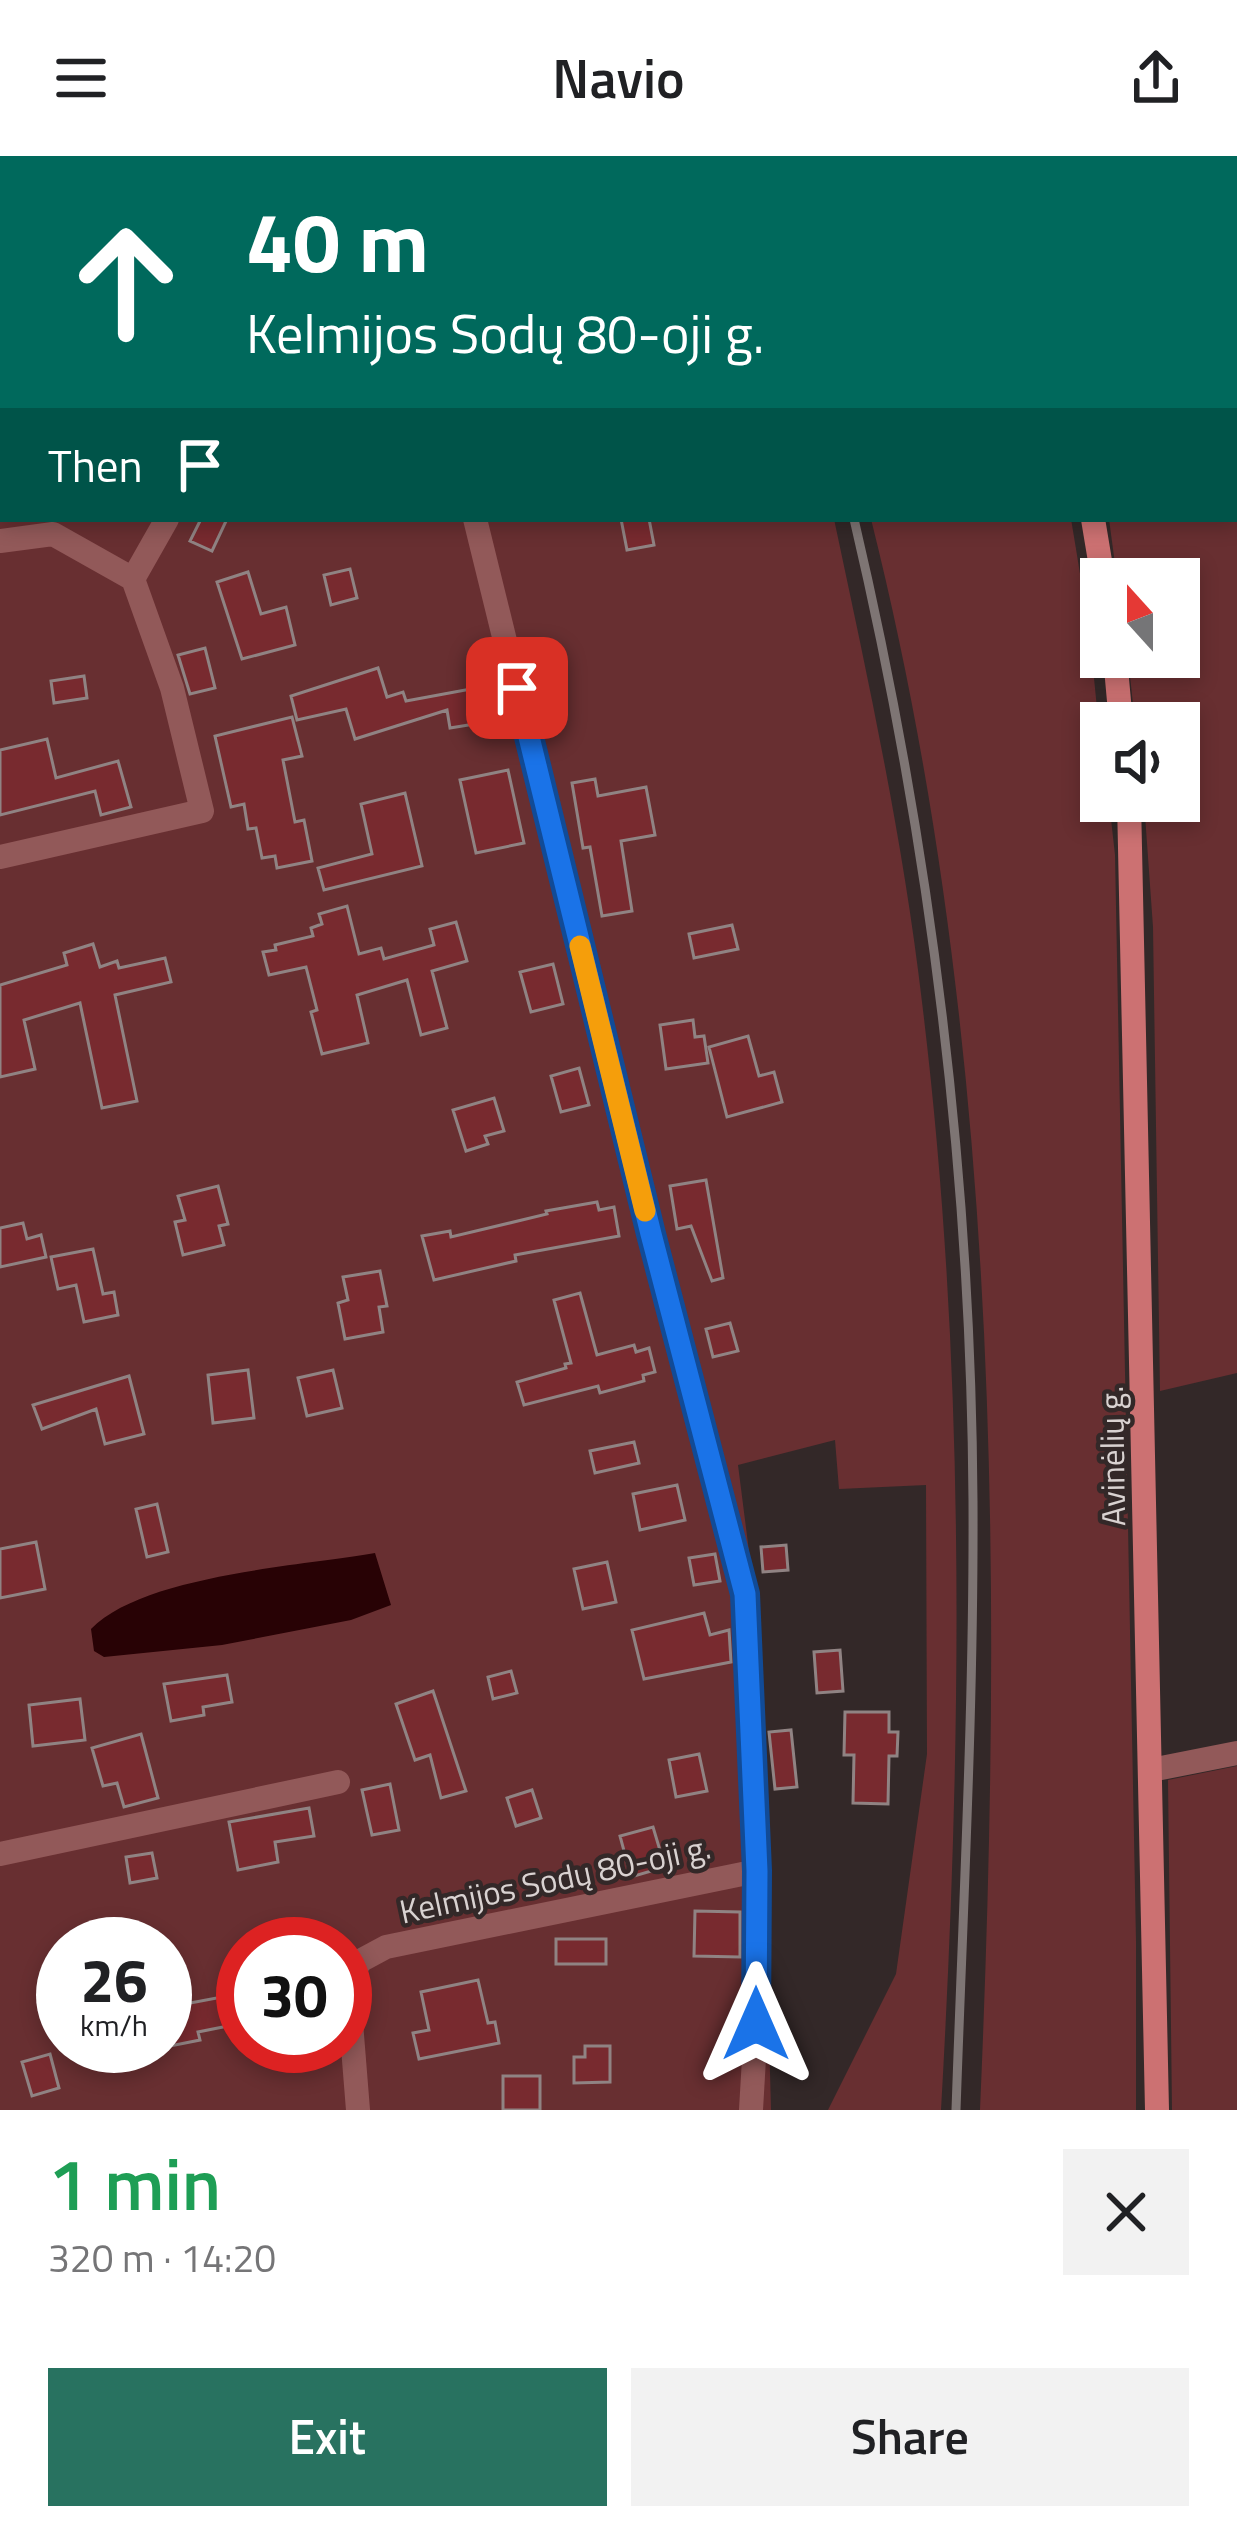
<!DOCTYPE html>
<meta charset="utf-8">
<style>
:root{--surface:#fff;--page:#f2f2f2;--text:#202124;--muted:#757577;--accent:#287260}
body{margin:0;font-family:"Titillium Web",sans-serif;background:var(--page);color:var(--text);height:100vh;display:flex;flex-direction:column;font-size:45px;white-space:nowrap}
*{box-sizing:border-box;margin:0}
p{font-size:39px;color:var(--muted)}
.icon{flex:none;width:66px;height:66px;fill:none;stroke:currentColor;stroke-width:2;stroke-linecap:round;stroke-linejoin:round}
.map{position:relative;height:1954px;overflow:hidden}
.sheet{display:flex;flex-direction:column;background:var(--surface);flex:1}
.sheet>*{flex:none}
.guide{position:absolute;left:0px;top:0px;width:1239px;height:366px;box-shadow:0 6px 18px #0003;background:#00695c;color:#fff;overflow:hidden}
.needle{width:78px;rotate:339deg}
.tools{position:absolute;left:1080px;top:402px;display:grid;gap:24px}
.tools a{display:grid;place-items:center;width:120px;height:120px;border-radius:0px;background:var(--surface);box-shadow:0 6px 18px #0003;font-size:60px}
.speed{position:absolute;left:36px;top:1761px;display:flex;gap:24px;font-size:60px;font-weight:700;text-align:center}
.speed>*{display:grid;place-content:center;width:156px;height:156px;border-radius:50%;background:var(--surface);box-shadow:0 6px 18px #0003;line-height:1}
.speed small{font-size:30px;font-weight:400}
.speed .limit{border:18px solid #d22;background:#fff;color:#111}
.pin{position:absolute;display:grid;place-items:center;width:102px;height:102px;color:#fff;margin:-51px;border-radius:24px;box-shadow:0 6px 18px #0006}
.me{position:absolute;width:132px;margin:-66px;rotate:0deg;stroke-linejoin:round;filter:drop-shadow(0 0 9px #0008)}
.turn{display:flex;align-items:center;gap:42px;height:252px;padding:0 48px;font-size:54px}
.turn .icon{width:156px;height:156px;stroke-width:2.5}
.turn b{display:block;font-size:84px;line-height:102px}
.then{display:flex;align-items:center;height:114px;padding:0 48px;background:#0003;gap:24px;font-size:45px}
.round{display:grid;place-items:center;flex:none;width:126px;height:126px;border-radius:0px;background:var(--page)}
.summary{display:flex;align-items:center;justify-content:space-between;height:204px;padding:0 48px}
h1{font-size:72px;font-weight:600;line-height:90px;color:#1e9e55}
.button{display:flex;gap:24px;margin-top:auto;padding:24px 48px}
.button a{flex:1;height:138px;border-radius:0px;background:var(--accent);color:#fff;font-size:48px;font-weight:600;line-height:138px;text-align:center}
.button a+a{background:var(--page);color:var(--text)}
header{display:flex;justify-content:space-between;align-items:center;height:156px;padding:0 48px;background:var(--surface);font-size:54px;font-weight:600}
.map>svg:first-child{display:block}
.green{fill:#682f31;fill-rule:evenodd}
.water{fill:#280205}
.building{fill:#782a2f;stroke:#908383;stroke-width:3}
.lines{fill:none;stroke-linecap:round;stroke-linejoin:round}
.minor{stroke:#925959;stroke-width:24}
.secondary{stroke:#cc7172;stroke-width:24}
.rail{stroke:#7e7574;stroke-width:9}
.route-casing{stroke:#114b97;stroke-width:30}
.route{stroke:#1a73e8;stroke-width:21}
.slow{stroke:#f59e0b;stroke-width:21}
.labels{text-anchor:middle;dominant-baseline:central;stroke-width:9;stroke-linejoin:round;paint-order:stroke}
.street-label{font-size:33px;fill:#d9d2d1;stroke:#332828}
</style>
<header><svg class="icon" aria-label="menu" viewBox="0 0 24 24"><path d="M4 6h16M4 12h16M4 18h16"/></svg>Navio<svg class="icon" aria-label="share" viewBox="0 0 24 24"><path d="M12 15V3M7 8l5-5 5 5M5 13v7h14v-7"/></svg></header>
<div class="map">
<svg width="1237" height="1954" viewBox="0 0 1237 1954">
<rect width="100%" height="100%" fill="#332828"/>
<path class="green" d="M 0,0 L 125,3 L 3,3 L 3,363 L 834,363 C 868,523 903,683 922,846 C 967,1212 962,1586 941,1954 L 828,1954 L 896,1818 L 927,1598 L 926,1329 L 839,1333 L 835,1284 L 738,1309 L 758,1466 L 771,1954 L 0,1954 ZM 63,1788 L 165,1788 L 165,1890 L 63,1890 ZM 243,1788 L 345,1788 L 345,1890 L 243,1890 Z
M 336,0 L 738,0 L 739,3 L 337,3 Z
M 776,0 L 989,0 L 990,3 L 777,3 Z
M 1031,0 L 1237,0 L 1237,1217 L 1160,1235 L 1153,771 L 1144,645 L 1179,645 L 1179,567 L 1135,567 L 1128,501 L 1179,501 L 1179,423 L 1117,423 L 1109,363 L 1236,363 L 1236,3 Z
M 871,363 L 1071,363 C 1087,457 1101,549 1101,645 L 1109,645 L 1115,699 L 1136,1785 L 1136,1954 L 980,1954 C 1003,1422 1001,882 871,363 Z
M 1237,1610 L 1237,1954 L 1172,1954 L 1168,1624 Z"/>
<path class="water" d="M 119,0 L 336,0 L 337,3 L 125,3 Z
M 375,1397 L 391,1449 L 351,1464 L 222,1489 L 104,1501 L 94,1495 L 91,1473 C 143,1419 301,1410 375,1397 Z"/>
<path class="building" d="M 201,363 L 227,363 L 212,395 L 190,385 Z
M 621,363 L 649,363 L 654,389 L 627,394 Z
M 350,413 L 357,442 L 331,449 L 324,419 Z
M 248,416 L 261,458 L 286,451 L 295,489 L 242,503 L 217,426 Z
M 205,492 L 215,532 L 190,538 L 178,499 Z
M 378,512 L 387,541 L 403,536 L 406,545 L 487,530 L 493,565 L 450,572 L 447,554 L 355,583 L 346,553 L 297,564 L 291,540 Z
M 84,520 L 87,542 L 54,547 L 51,525 Z
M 292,561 L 302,600 L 283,604 L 295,666 L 304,664 L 312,705 L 277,712 L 275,700 L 262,702 L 256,672 L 248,673 L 244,648 L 231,651 L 215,580 Z
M 47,583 L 56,622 L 118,605 L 131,651 L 101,659 L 95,635 L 0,659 L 0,594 Z
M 508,614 L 524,687 L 476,697 L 460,624 Z
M 595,623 L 598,640 L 646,631 L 655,679 L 621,685 L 632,755 L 602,760 L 590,691 L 583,692 L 572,627 Z
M 405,637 L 422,710 L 324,734 L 318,712 L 372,698 L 361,648 Z
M 347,750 L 359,798 L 381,792 L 384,803 L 434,789 L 430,773 L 456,766 L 467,805 L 432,815 L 447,872 L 421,879 L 407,824 L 357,839 L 368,887 L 322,898 L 311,856 L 317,854 L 306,811 L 269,819 L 263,796 L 276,794 L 275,789 L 313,780 L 311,772 L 322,768 L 319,758 Z
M 732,769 L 738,793 L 694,802 L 689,778 Z
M 93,788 L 100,811 L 117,805 L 119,812 L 165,802 L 171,826 L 115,839 L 137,945 L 102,952 L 80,847 L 24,864 L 35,913 L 0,921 L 0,829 L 67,809 L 64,797 Z
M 553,808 L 563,848 L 531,856 L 520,816 Z
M 693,864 L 695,881 L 704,880 L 708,907 L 666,913 L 660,869 Z
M 748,880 L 759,920 L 774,916 L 782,946 L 727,961 L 709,891 Z
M 579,912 L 589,949 L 561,956 L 551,920 Z
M 494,942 L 504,975 L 485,980 L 488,988 L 466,995 L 453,954 Z
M 706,1024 L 723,1122 L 712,1125 L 691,1070 L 677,1073 L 670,1030 Z
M 218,1030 L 228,1068 L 219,1070 L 224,1089 L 183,1099 L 175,1066 L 185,1064 L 178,1040 Z
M 597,1046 L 599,1054 L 614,1051 L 619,1080 L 515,1099 L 516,1105 L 434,1124 L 422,1080 L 450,1075 L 451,1081 L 547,1058 L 546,1055 Z
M 23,1067 L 27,1083 L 41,1079 L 46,1101 L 0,1111 L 0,1072 Z
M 93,1093 L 103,1138 L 114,1136 L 118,1159 L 84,1166 L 76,1129 L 58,1133 L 51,1101 Z
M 380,1115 L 387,1150 L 379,1151 L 383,1176 L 345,1183 L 338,1147 L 348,1144 L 343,1121 Z
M 580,1137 L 597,1199 L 634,1189 L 636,1196 L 649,1192 L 655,1216 L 643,1219 L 644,1225 L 600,1237 L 598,1230 L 524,1249 L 517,1226 L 566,1212 L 565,1208 L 571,1207 L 554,1144 Z
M 730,1167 L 738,1195 L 713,1201 L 706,1173 Z
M 248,1214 L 254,1262 L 213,1267 L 208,1219 Z
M 333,1214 L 342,1252 L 307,1260 L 298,1222 Z
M 129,1220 L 144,1278 L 105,1288 L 96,1253 L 42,1273 L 33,1249 Z
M 634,1286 L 639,1307 L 595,1317 L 590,1295 Z
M 677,1329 L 685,1364 L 640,1374 L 633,1338 Z
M 157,1348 L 168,1396 L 147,1401 L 136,1353 Z
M 36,1386 L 45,1433 L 0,1442 L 0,1393 Z
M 786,1389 L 788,1414 L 763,1416 L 761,1391 Z
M 715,1398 L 720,1425 L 694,1429 L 689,1402 Z
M 607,1406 L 616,1446 L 583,1453 L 574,1413 Z
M 704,1457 L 710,1479 L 729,1474 L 731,1506 L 644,1523 L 632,1474 Z
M 840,1494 L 843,1535 L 817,1537 L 814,1496 Z
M 511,1515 L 517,1537 L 493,1543 L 488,1521 Z
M 227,1519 L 232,1546 L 203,1551 L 204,1559 L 171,1565 L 164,1528 Z
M 433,1535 L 466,1635 L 441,1642 L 430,1599 L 415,1604 L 396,1548 Z
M 80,1543 L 85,1584 L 33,1590 L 29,1549 Z
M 845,1556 L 889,1556 L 889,1576 L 898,1576 L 897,1600 L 889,1600 L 888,1648 L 853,1647 L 854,1599 L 844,1599 Z
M 791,1574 L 797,1631 L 775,1633 L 769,1576 Z
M 141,1578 L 158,1642 L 124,1651 L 117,1627 L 103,1630 L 92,1592 Z
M 699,1598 L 707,1635 L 676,1641 L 669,1604 Z
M 390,1628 L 399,1674 L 372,1679 L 362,1634 Z
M 532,1634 L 541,1662 L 516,1670 L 507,1642 Z
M 309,1652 L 314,1680 L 275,1686 L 278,1706 L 238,1714 L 229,1666 Z
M 653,1671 L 665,1711 L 631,1721 L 620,1680 Z
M 152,1697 L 157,1722 L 130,1727 L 126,1701 Z
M 695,1755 L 740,1756 L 740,1801 L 694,1800 Z
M 556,1783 L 606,1783 L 606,1808 L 556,1808 Z
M 177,1805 L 185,1848 L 243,1837 L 243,1867 L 198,1876 L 200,1884 L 170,1890 L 165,1866 L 165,1806 Z
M 478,1824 L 488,1867 L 495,1866 L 499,1887 L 419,1903 L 413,1877 L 429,1874 L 421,1836 Z
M 585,1890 L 610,1890 L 610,1926 L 574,1927 L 574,1901 L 585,1901 Z
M 50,1898 L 59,1932 L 32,1940 L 22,1906 Z
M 503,1920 L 540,1920 L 540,1954 L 503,1954 Z"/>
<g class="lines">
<path class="minor" d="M 434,0 L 434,3
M 1236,257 L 1237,257
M 0,385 L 53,378 L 133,423
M 0,701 L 202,655 L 172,532 L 133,423 L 167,363
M 1151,1614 L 1237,1597
M 0,1698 L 338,1626
M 358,1954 L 348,1829 L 360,1805 L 386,1791 L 757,1715 L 745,1438 L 651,1078 L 475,363
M 751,1954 L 756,1868 L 757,1715"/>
<path class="secondary" d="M 1011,0 L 1012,3
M 1093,363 L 1103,423
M 1115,501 L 1121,567
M 1129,645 L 1157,1954"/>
<path class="rail" d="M 759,0 L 760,3
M 854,363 C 929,683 971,1016 973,1345 C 974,1548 963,1751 956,1954"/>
</g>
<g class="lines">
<defs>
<path id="route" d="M 517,532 L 651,1078 L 745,1438 L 757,1715 L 756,1868"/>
</defs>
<use href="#route" class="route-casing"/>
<use href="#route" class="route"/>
<path class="slow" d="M 580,790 L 645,1055"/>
</g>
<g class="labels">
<g class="street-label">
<text transform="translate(1112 1300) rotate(-91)">Avinėlių g.</text>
<text transform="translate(555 1723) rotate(-12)">Kelmijos Sodų 80-oji g.</text>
</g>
</g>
</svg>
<div class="tools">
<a><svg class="needle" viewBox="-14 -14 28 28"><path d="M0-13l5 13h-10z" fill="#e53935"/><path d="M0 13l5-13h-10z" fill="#757577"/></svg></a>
<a><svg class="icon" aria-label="sound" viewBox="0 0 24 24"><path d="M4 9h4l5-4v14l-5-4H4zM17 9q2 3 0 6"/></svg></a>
</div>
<div class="speed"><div>26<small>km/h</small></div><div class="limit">30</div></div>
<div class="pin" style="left:517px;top:532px;background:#d93025"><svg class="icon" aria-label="arrive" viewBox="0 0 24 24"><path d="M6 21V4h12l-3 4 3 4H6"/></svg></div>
<svg class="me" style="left:756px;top:1868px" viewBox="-20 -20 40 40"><path d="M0-17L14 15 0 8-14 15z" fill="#1a73e8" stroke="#fff" stroke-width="4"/></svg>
<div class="guide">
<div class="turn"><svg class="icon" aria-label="ahead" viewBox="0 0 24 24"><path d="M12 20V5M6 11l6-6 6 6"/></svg><div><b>40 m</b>Kelmijos Sodų 80-oji g.</div></div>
<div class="then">Then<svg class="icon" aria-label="arrive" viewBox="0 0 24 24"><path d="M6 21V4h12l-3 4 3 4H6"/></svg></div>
</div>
</div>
<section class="sheet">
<div class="summary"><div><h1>1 min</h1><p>320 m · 14:20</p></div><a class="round"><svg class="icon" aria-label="close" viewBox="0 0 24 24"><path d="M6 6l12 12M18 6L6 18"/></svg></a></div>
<div class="button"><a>Exit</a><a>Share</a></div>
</section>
